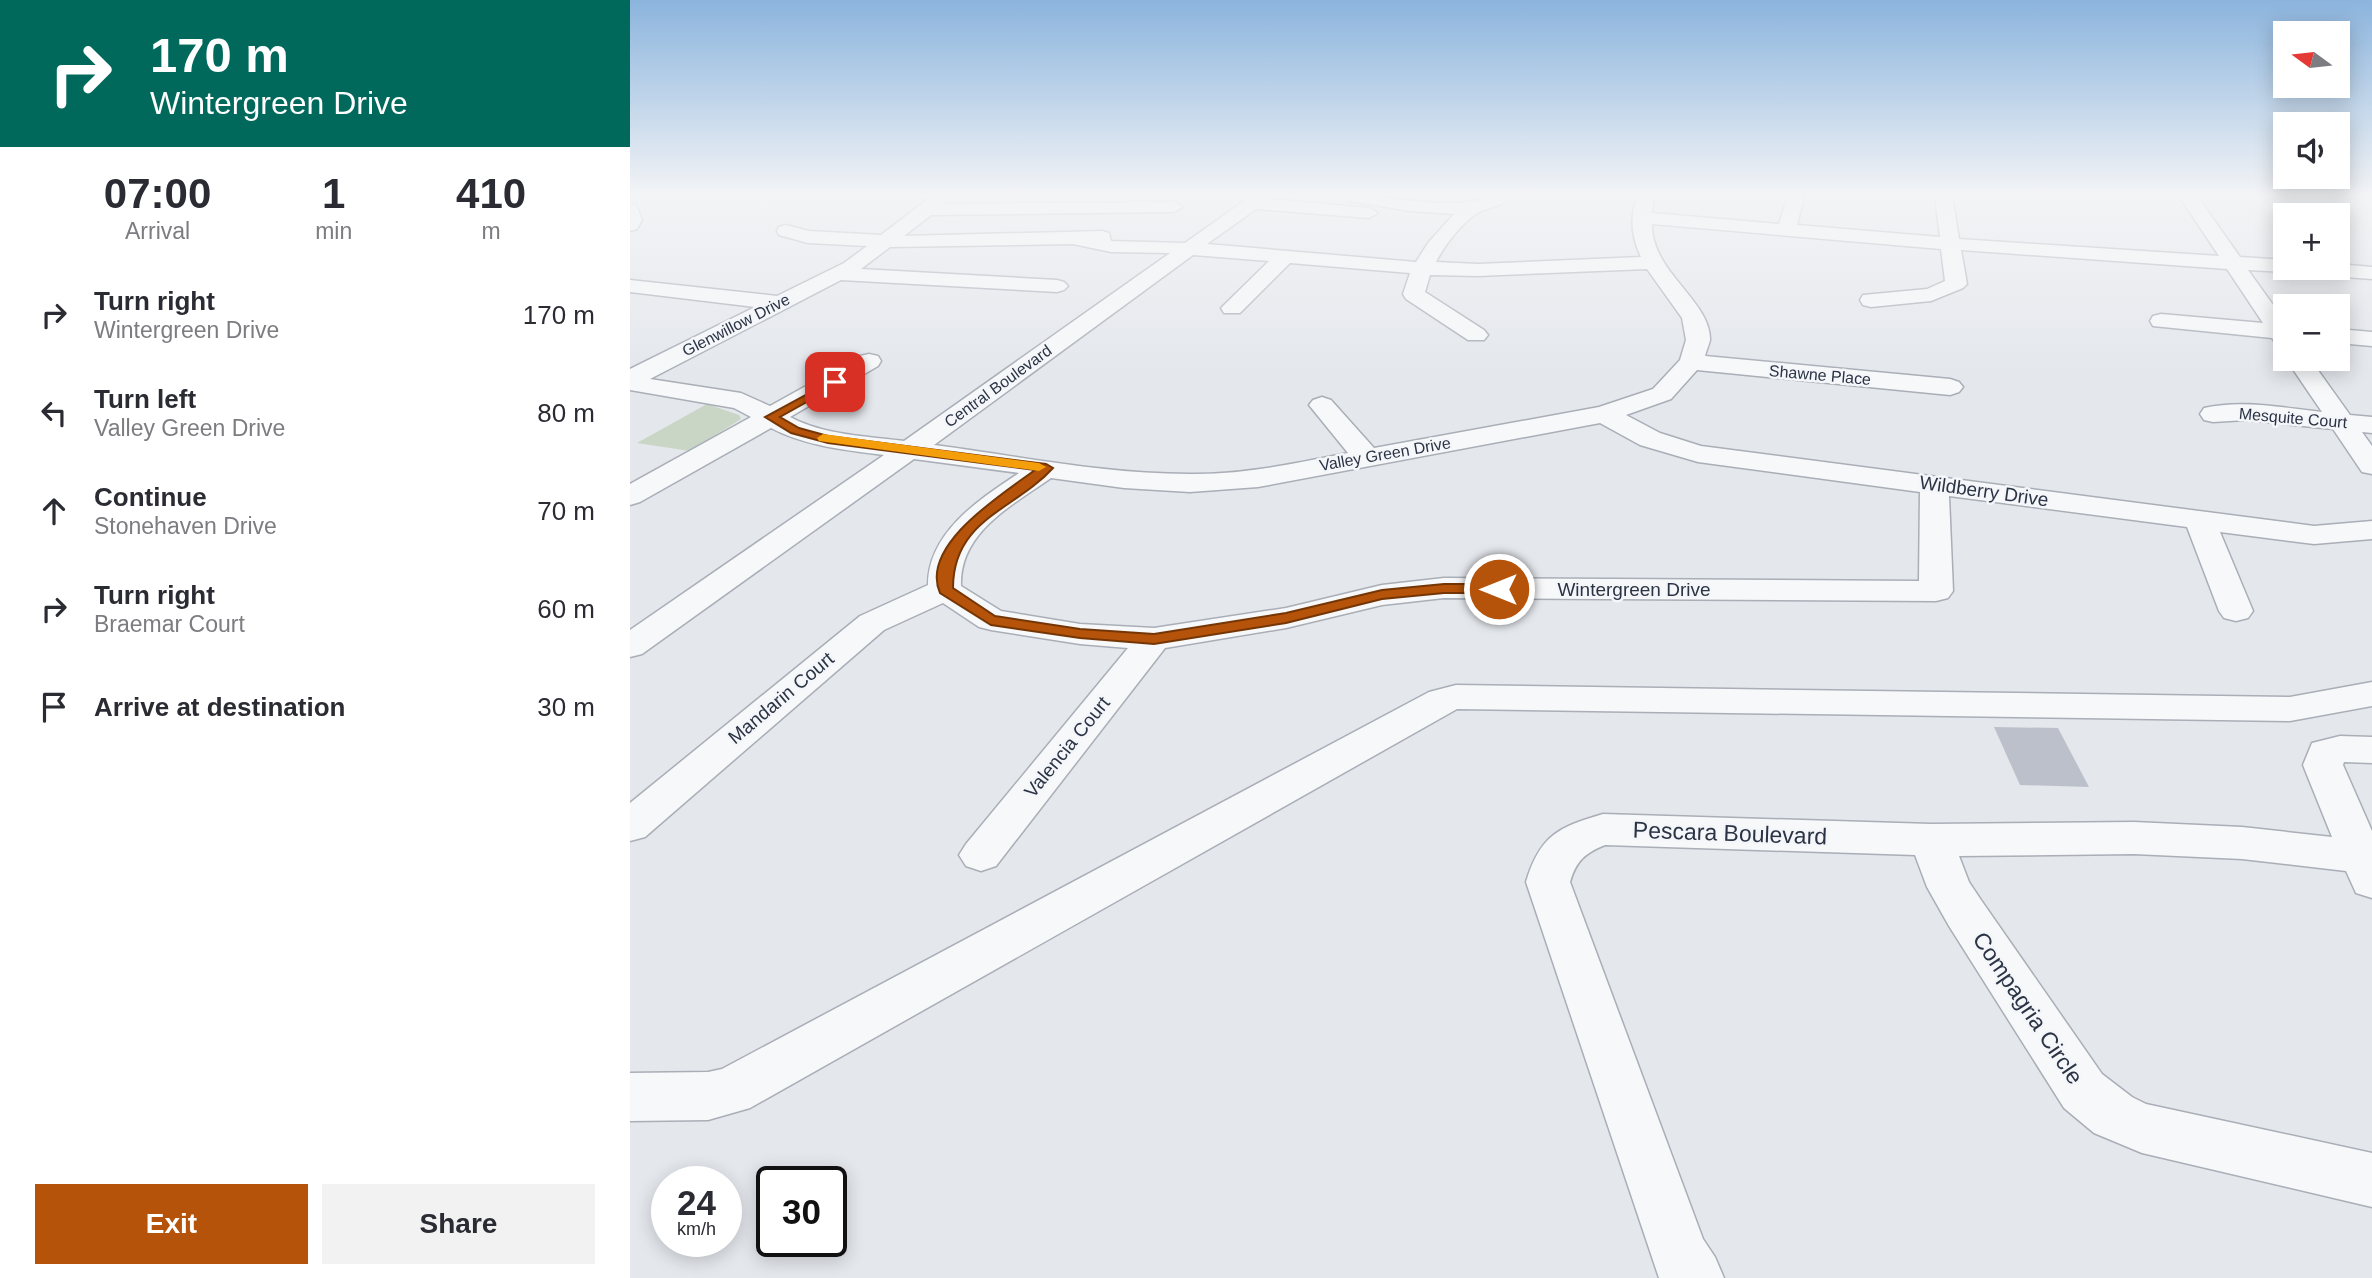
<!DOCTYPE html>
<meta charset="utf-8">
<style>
:root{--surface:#fff;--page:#f2f2f3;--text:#2b2b33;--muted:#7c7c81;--accent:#b45309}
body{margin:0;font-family:Helvetica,sans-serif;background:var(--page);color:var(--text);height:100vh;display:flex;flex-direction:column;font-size:26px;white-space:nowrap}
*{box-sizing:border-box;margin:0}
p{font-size:23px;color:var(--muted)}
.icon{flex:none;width:38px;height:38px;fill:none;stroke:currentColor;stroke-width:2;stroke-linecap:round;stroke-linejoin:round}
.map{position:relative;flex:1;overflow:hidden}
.panel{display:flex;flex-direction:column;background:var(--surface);width:630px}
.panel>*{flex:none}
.hud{background:#00695c;color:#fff;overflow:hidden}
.needle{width:46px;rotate:285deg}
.tools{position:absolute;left:1643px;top:21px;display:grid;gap:14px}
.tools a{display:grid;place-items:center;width:77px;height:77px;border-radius:0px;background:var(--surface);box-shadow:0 4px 18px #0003;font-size:35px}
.speed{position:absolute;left:21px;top:1166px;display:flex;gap:14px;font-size:35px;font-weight:700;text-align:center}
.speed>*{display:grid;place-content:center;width:91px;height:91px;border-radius:50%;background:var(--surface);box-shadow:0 4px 18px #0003;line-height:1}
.speed small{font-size:18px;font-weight:400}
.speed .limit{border:4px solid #111;border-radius:10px;background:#fff;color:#111}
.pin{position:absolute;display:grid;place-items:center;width:60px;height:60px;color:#fff;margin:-30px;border-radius:14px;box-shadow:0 4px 10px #0006}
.me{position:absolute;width:77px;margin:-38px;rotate:270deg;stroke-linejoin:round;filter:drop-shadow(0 0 5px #0008)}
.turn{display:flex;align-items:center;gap:24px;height:147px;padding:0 35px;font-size:32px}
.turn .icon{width:91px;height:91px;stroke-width:2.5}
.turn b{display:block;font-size:49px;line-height:60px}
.eta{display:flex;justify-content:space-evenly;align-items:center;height:119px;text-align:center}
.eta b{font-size:42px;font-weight:600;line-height:49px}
.cta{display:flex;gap:14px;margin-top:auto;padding:14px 35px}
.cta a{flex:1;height:80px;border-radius:0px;background:var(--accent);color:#fff;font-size:28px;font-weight:600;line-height:80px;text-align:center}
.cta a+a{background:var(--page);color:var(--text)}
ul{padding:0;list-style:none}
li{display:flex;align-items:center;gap:21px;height:98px;padding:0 35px}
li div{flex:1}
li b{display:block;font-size:26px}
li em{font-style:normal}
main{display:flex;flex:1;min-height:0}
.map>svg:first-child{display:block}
.green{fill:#c9d6c5}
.building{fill:#bbc0ca}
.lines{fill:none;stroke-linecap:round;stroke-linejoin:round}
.minor-casing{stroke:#a9aeb7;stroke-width:3}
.minor{fill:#f7f8fa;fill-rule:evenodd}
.route{fill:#b45309;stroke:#753606;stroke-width:2}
.slow{fill:#f59e0b}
.labels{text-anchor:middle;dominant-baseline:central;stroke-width:5;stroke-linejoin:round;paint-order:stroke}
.far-street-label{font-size:16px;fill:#2b3445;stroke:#f4f6f9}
.street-label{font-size:19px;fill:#2b3445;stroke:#f4f6f9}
.near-street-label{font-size:23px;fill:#2b3445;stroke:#f4f6f9}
</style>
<main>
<section class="panel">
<div class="hud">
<div class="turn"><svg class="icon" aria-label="right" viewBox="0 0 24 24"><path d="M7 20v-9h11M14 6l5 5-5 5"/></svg><div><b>170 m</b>Wintergreen Drive</div></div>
</div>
<div class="eta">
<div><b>07:00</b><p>Arrival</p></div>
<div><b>1</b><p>min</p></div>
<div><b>410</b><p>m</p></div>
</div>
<ul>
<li><svg class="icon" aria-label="right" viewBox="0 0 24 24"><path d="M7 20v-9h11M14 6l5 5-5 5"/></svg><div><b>Turn right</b><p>Wintergreen Drive</p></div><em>170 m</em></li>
<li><svg class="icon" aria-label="left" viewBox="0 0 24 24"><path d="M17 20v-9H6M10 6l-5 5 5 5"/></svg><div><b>Turn left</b><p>Valley Green Drive</p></div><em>80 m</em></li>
<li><svg class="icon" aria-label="ahead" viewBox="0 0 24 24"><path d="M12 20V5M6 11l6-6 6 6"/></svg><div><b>Continue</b><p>Stonehaven Drive</p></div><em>70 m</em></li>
<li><svg class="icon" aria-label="right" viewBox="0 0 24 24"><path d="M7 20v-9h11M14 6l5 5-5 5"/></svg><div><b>Turn right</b><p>Braemar Court</p></div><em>60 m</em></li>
<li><svg class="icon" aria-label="arrive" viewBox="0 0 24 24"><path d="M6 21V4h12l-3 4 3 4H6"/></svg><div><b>Arrive at destination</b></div><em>30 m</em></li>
</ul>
<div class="cta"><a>Exit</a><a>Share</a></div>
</section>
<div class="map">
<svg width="1742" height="1278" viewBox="0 0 1742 1278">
<rect width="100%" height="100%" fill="#e4e7ec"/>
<path class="green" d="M 77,404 L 109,415 L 111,419 L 60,451 L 7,443 Z"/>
<path class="building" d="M 1364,727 L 1428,728 L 1459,787 L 1390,785 Z"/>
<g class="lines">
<defs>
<path id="minor" d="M 302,196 L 320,196 L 313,204 L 544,202 L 553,207 L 544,212 L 301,215 L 274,236 L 472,231 L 479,233 L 481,241 L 555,243 L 621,196 L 640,196 L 639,199 L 739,208 L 748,213 L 739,218 L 626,209 L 577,244 L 786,262 L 798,243 L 824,214 L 780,211 L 720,201 L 718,196 C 753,196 787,203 821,203 C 842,204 859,196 879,196 C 871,209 857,206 846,214 C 830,225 814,246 806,262 L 848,264 L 1011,257 C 1002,238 999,216 1008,196 L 1024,196 L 1022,213 L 1149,224 L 1158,196 L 1174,196 L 1167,225 L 1310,237 L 1305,196 L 1322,196 L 1329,239 L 1589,256 L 1549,196 L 1567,196 L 1610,257 L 1656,260 L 1656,268 L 1708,268 L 1708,264 L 1742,267 L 1742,279 L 1675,274 L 1668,272 L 1665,268 L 1656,272 L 1618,270 L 1656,323 L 1656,348 L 1648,346 L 1642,338 L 1523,326 L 1520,321 L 1523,316 L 1531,314 L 1633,323 L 1597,269 L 1331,250 L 1337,284 L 1333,288 L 1301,301 L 1241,307 L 1233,305 L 1230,300 L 1233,295 L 1297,289 L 1315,281 L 1311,249 L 1022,224 C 1021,272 1081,301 1080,340 C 1079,345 1076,351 1075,356 L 1320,379 L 1329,382 L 1333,387 L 1329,392 L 1320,395 L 1067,370 L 1041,399 L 996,415 L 1030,433 L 1071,446 L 1684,526 L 1742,521 L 1742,539 L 1684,544 L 1590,532 L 1623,611 L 1618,618 L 1606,621 L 1594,618 L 1589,611 L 1557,527 L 1319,496 L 1323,591 L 1318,598 L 1306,601 L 814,598 L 752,605 L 656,628 L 535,648 L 366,866 L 351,871 L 336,866 L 329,855 L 336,844 L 498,648 L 450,644 L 361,630 L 349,627 L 313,603 L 254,630 L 15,837 L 0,841 L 0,803 L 230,616 L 298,585 C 298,532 350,499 389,473 L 284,459 L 12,654 L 0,657 L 0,630 L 254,455 C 215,450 175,446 141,428 L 10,502 L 0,505 L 0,484 L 121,417 L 104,408 L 0,390 L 0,369 L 125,307 L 0,292 L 0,280 L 147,296 L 214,263 L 237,246 L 178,243 L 149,235 L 147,231 L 149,227 L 156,225 L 179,231 L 251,235 ZM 443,244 L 481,252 L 540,253 L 274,441 C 235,436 194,435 160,417 L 248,366 L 251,361 L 248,356 L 239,354 L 230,356 L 140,406 L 111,393 L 20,379 L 211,280 L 427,292 L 434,290 L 438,286 L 434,282 L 427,280 L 231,269 L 260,247 ZM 563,255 L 639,261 L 591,308 L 594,313 L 610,313 L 660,263 L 780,273 L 773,294 L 776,299 L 838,340 L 854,340 L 858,335 L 854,330 L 795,292 L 800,275 L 848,276 L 1017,269 L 1052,318 L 1056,340 L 1050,360 L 1023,389 L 969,407 L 744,448 L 701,400 L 692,397 L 683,400 L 679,405 L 718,453 C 666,463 613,475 559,474 C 474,474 388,456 304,445 ZM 970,423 L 1010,445 L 1068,462 L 1290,492 L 1289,581 L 814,578 L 752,585 L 656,608 L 524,628 L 450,624 L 371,611 L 331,586 C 329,532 383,505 421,478 L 494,488 L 560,492 L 628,487 Z
M 0,204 L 6,205 L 12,220 L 7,229 L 0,231 Z
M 1708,329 L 1742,332 L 1742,346 L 1708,343 Z
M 1656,359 L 1680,359 L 1720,415 L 1742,417 L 1742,433 L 1732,432 L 1742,446 L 1742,474 L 1732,472 L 1703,429 L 1616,420 L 1583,422 L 1574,420 L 1570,414 L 1574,408 C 1612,399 1653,408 1692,412 Z
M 1742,682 L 1742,706 L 1660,721 L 827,709 L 120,1108 L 78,1120 L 0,1121 L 0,1073 L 78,1072 L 92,1069 L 799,692 L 826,685 L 1660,697 Z
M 1710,736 L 1742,737 L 1742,763 L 1714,762 L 1713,765 L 1742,831 L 1742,898 L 1726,893 L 1716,871 L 1612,859 L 1504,854 L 1329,856 L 1339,882 L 1351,900 L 1472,1074 L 1502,1097 L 1516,1104 L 1742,1153 L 1742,1207 L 1512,1153 L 1464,1133 L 1434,1108 L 1319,926 L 1297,887 L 1285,855 L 975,845 C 955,853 946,861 940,882 L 1073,1239 L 1085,1257 L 1094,1278 L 1029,1278 L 896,882 C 910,835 929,827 973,814 L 1301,824 L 1504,822 L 1612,827 L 1702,837 L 1673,765 L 1682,743 Z"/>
</defs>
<use href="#minor" class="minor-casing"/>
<use href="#minor" class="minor"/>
</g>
<linearGradient id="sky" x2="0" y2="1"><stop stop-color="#8bb4dd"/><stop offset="0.52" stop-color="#f3f4f6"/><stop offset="1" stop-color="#f3f4f6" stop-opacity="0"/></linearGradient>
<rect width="1742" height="374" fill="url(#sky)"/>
<path class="route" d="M 205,379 L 209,380 L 209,384 L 150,417 L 169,428 L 198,436 L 416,464 L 423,468 C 385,510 323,519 323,588 L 365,616 L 450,629 L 524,634 L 656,613 L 752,590 L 814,584 L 869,584 L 876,589 L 869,593 L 814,593 L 752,599 L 656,623 L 524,644 L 450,638 L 361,625 L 310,593 C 289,545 374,493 405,470 L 198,443 L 161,433 L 135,417 Z"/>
<path class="slow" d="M 193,434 L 409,463 L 416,467 L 409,471 L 189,441 L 187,438 Z"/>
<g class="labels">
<g class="far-street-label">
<text transform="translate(106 325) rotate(-27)">Glenwillow Drive</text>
<text transform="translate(1190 375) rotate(5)">Shawne Place</text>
<text transform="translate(368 386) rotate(-36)">Central Boulevard</text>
<text transform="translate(1663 418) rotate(5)">Mesquite Court</text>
<text transform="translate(755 454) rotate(-10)">Valley Green Drive</text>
</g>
<g class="street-label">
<text transform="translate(1354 491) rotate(8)">Wildberry Drive</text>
<text x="1004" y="589">Wintergreen Drive</text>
<text transform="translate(151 698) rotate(-40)">Mandarin Court</text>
<text transform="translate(437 747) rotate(-51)">Valencia Court</text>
</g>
<g class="near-street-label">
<text transform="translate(1100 833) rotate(2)">Pescara Boulevard</text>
<text transform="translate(1398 1008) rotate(56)">Compagria Circle</text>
</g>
</g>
</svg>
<div class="tools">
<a><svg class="needle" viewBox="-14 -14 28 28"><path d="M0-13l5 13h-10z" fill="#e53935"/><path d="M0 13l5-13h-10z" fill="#7c7c81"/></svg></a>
<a><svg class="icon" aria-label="sound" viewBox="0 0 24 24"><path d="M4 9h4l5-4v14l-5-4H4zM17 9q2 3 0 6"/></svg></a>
<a>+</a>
<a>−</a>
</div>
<div class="speed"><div>24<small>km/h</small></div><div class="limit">30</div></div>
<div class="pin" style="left:205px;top:382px;background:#d93025"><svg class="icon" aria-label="arrive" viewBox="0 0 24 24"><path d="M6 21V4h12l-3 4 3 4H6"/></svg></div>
<svg class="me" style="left:869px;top:589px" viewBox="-20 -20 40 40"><circle r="17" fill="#b45309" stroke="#fff" stroke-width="3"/><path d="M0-11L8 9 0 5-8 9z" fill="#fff"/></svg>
</div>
</main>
